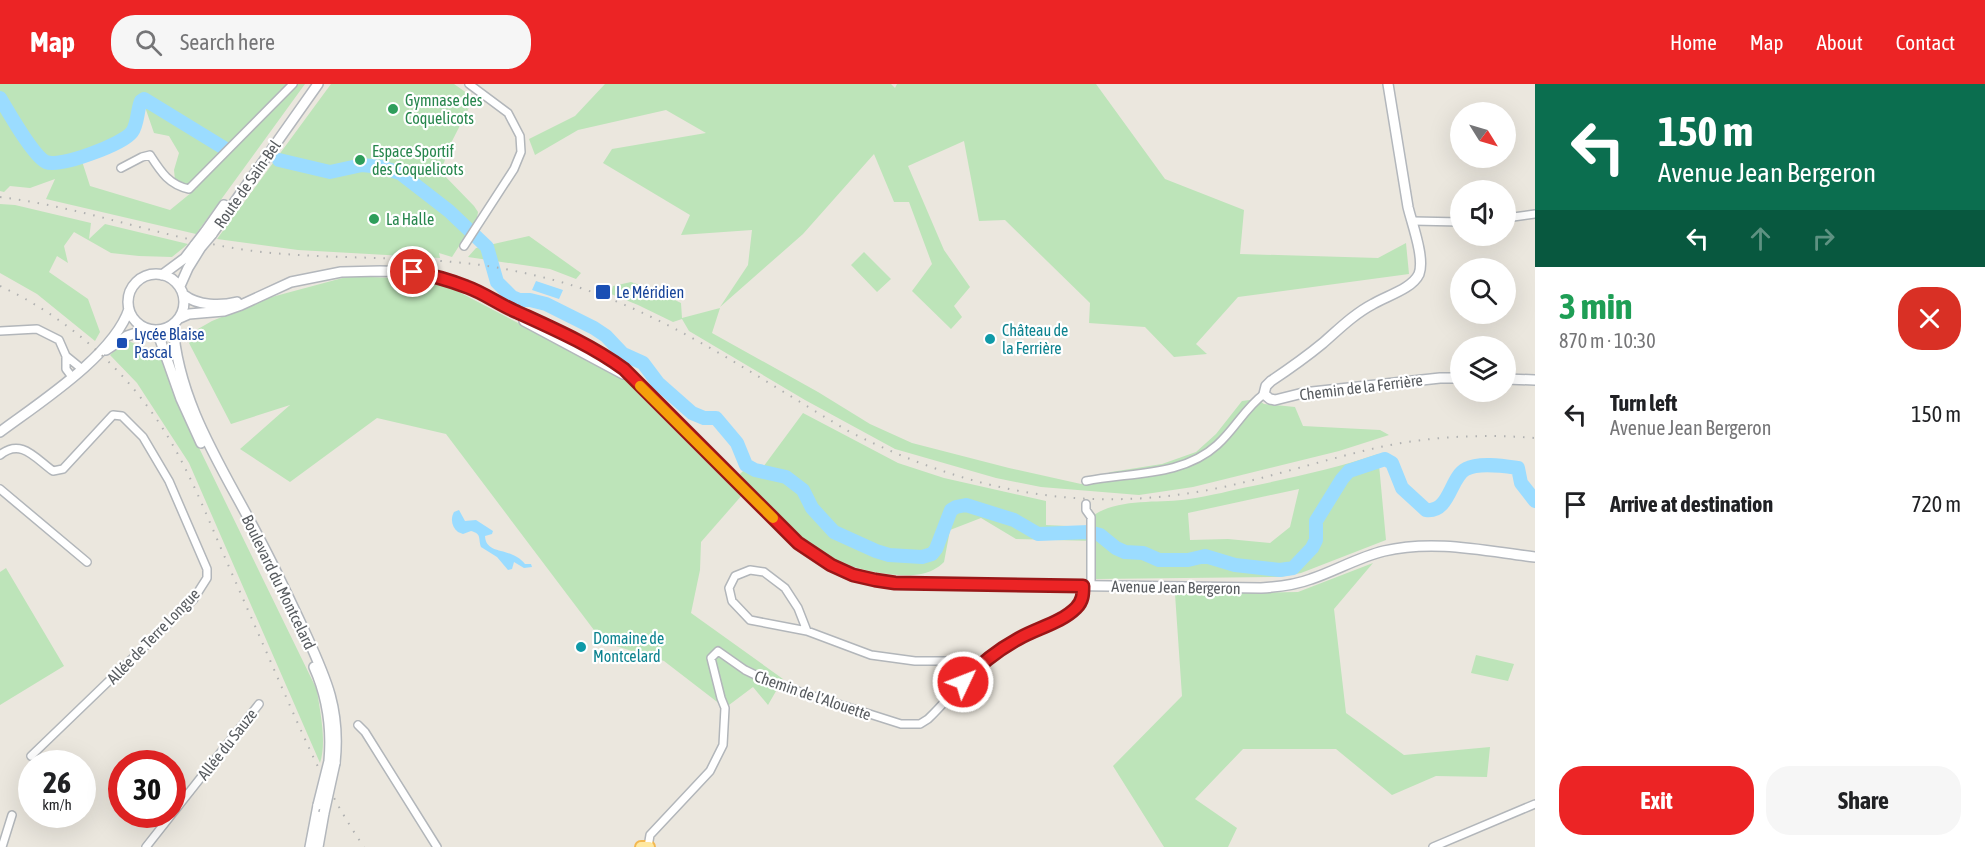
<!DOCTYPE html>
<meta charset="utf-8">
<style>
:root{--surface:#fff;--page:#f6f6f6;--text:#202124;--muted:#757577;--accent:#ec2425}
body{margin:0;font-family:"Asap Condensed",sans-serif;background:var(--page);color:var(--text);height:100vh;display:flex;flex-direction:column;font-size:22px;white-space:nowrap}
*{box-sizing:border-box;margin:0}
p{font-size:20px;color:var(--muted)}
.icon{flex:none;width:33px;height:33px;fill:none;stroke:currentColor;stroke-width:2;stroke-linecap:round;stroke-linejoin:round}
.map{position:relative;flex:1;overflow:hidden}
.sheet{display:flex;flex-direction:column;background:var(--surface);width:450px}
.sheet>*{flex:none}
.hud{background:#0b6e4f;color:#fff;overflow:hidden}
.needle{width:39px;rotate:127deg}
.controls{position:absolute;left:1450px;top:18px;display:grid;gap:12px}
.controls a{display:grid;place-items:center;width:66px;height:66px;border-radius:50%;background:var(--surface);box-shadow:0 6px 24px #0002;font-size:30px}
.speed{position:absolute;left:18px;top:666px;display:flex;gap:12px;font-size:30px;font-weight:700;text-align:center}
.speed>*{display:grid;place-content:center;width:78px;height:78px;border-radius:50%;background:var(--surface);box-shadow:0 6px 24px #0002;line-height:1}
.speed small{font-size:15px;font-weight:400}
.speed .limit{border:9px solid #d22;background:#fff;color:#111}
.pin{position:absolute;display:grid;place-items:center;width:51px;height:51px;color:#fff;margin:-26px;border:3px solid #fff;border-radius:50%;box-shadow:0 2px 6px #0007}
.me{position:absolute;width:66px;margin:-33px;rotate:47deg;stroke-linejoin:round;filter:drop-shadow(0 0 4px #0008)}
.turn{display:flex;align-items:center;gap:21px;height:126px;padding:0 24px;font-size:27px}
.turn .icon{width:78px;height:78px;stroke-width:2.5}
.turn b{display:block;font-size:42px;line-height:51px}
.lanes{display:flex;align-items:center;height:57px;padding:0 24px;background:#0003;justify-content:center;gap:30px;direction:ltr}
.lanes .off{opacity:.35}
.round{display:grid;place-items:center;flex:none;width:63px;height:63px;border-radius:24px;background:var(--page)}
.summary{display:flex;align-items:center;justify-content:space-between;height:102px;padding:0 24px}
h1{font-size:36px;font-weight:700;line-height:45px;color:#1e9e55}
.primary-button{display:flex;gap:12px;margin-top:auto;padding:12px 24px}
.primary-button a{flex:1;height:69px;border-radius:24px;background:var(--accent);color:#fff;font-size:24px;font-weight:700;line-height:69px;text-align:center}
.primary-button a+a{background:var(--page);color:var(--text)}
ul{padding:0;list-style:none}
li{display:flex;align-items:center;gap:18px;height:90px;padding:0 24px}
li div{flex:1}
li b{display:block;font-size:22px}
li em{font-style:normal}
header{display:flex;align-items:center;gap:36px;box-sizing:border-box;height:84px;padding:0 30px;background:var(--accent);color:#fff}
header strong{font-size:28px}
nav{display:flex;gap:33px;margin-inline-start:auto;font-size:21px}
.search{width:420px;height:54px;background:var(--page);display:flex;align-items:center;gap:15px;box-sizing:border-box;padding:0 21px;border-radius:24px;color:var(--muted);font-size:22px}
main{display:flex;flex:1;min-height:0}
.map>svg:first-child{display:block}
.green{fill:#bde4b9;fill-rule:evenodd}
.water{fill:#9bdcff}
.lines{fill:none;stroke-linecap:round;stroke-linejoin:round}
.river{stroke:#9bdcff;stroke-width:14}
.street-casing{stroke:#b2b6ba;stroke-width:10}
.secondary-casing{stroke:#b3b7bc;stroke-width:12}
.primary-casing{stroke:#f3b850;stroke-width:14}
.street{stroke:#fff;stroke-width:7}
.secondary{stroke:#fff;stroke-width:9}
.primary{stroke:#ffe8a0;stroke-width:10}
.rail{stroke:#b0b1b1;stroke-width:2;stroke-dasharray:1.5 8;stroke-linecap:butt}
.secondary-bridge-casing{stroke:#b3b7bc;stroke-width:12;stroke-linecap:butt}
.secondary-bridge{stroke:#fff;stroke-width:9}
.route-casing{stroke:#991718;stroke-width:15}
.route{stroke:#ec2425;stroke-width:10}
.slow{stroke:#f59e0b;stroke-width:10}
.leisure-dot{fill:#2e9e5b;stroke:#fff;stroke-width:2}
.transit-dot{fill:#1a4fb4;stroke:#fff;stroke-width:2}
.culture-dot{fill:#0f9aa8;stroke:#fff;stroke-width:2}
.labels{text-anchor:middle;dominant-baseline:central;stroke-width:4.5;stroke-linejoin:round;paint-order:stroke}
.leisure-label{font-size:16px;fill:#27864d;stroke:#fff;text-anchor:start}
.street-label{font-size:16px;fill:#585c60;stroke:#fff}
.transit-label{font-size:16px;fill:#164399;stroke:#fff;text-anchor:start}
.culture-label{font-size:16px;fill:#0d838f;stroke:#fff;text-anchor:start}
</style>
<header>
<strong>Map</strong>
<div class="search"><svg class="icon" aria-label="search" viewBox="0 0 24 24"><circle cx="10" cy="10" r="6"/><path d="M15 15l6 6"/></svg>Search here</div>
<nav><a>Home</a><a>Map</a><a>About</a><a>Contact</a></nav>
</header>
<main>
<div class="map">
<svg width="1535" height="763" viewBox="0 0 1535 763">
<rect width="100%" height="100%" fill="#ebe7de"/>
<path class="green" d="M 0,0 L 305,0 L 196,150 L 46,115 L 55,95 L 30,104 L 10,102 L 4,108 L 0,107 ZM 143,14 L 149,15 L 145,23 L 154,49 L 169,52 L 179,69 L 174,86 L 175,96 L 197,104 L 170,126 L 90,102 L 80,71 L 125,52 C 137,42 131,21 143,14 Z
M 331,0 L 454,0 L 474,14 L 449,63 L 441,88 L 474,122 L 478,128 L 477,134 L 452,173 L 439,169 L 440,174 L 298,166 L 217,155 Z
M 605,0 L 891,0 L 895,4 L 897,0 L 1096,0 L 1165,95 L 1244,126 L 1240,170 L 1378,174 L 1406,159 L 1409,190 L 1238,213 L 1196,260 L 1207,270 L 1174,273 L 1145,243 L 1089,239 L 1090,219 L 1005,136 L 979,137 L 964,57 L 908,82 L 944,166 L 970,203 L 954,222 L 962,233 L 951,245 L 912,207 L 932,180 L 909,118 L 894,118 L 874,70 L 803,150 L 720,223 L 748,181 L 752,146 L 681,151 L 690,131 L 603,79 L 612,65 L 706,49 L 666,26 L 578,46 L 535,71 L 529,55 L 575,32 Z
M 0,120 L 15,121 L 91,139 L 89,155 L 105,140 L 188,160 L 172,173 L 139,172 L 111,169 L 74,148 L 64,162 L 68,179 L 57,172 L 49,188 L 88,215 L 100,248 L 95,257 L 37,210 L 0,189 Z
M 529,152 L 581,189 L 576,195 L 550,185 L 468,173 L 476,164 Z
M 864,168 L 891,195 L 877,208 L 851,181 Z
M 350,192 L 436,196 L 623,294 L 743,410 L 701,458 L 700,486 L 691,529 L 783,595 L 768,621 L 753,603 L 725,624 L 664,577 L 603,558 L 446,350 L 377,334 L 290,398 L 240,365 L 290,321 L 231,340 L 189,259 L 198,245 L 212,237 L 268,214 Z
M 631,198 L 654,206 L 681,219 L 682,234 L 720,224 L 712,249 L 818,308 L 870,340 L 912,359 L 1009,384 L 1081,400 L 1111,388 L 1162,380 L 1196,368 L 1216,350 L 1242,317 L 1257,315 L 1264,320 L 1295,323 L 1303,342 L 1380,346 L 1389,351 L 1339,367 L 1193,403 L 1139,411 L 1041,403 L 996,394 L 895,365 L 805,316 L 689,247 L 682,235 L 673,238 L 638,221 L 611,210 L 613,202 Z
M 127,256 L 143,264 L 158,266 L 184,333 L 317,606 C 320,629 327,657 320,679 L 189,379 L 137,299 L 110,271 Z
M 803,329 L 898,379 L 944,394 L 1046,417 L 1046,441 L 1089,443 L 1091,433 C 1118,413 1158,420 1189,415 C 1211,412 1232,406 1253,402 C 1295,393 1337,384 1378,370 L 1386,456 L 1301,489 L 1280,493 L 1096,495 L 1094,457 L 1016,455 L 981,434 L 950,446 L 944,478 C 941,481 937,484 933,486 C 904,502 822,478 797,458 C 774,440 755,416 734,396 L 745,385 L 758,390 ZM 1299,405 L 1290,443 L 1270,459 L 1228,455 L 1190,456 L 1188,429 Z
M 1373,479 L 1334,525 L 1346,629 L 1404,671 L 1490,663 L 1487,693 L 1436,692 L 1392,711 L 1336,665 L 1243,665 L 1195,715 L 1237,744 L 1228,763 L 1164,763 L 1113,682 L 1182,612 L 1175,510 L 1298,508 Z
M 6,484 L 64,582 L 0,621 L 0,488 Z
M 1476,571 L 1514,580 L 1508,597 L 1471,589 Z"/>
<path class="water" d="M 536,197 L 563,206 L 559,215 L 532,206 Z
M 459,426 L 465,437 L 476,436 L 493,447 L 492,450 L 485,452 C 486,472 511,462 525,480 L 531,480 L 532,483 L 524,484 L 514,478 L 512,485 L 508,486 L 497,473 L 481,463 C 478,454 482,450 471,447 L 463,450 L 458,448 C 452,443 450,435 454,428 Z"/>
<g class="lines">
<path class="river" d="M 0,14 C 8,27 33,72 46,78 C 60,84 123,60 132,48 C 138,40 137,26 141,17 L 144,15 L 224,64
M 279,76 L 330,88 L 362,81 L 381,83 L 400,89 L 449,127 L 487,163 L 497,198 L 512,213 L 519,216 L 530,216 L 546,220 L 594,244 L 606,252 L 623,270 L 643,279 L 658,299 L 692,329 L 704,334 L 716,334 L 737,359 L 746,381 L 755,386 L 786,393 L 803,406 L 812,424 L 834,448 L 876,467 L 889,471 L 922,473 L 932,470 L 936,465 L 951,426 L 956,423 L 966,421 L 1014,436 L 1038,450 L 1089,448 L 1100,451 L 1116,464 L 1125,468 L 1143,469 L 1159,476 L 1188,476 L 1205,472 L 1235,481 L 1280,486 L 1293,484 L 1312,464 L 1316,456 L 1316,437 L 1342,395 L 1349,387 L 1385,375 L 1392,379 L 1402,404 L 1426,426 C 1450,429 1450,393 1466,385 C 1479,378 1504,382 1518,384 L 1521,399 L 1535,417"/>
<defs>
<path id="street" d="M 121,84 L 142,73 L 150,71 C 161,88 169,101 189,105 L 293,0
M 1506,134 L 1535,130
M 1413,137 L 1461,138
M 464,162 L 514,85 L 521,68 L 520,52 L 508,29 L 469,0
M 0,247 L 37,245 L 59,256 L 66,272 L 66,285 L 72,293
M 66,272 L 82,285
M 0,371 C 21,354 35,374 53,387 L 63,385 L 113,331 L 122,332 L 143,353 L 169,397 L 207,485 L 207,494 L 193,516 L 31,672
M 1086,397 C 1129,388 1182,393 1217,361 C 1235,345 1245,324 1264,310
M 0,405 L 87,478
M 1086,420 L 1086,426 L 1091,433 L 1091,502
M 807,547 L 798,524 L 785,504 L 764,488 L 750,486 L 735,492 L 729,504 L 732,517 L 750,536 L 807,547 L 871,571 L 915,577 L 966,577 L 977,584
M 358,641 L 365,648 L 437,763
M 172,730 L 259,620
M 2,763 L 12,731
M 146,763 L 172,730
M 648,763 L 650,751 L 710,687 L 723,661 L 725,624 L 721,614 L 711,574 L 718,567 L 745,586 L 772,599 L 901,640 L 920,640 L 928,635 C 945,619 959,600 977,584 C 1004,560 1038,547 1069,529 C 1080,522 1083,514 1083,502
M 1433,763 L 1535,720"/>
<path id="secondary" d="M 1388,0 L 1408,123 C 1412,140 1425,174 1419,190 C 1412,205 1386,212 1373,220 C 1354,230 1339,245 1323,259 C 1306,273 1289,285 1271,297 L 1266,302 L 1264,310 L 1270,315 L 1275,316 L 1303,309 L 1440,294 L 1461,294
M 205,148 L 224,121
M 212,150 L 318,0
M128 218a28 28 0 1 1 56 0a28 28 0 1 1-56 0Z
M 162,191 L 185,174 L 195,161
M 180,202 L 188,184 L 201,163
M 184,211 C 198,222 221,222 237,218
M 180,234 L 189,230 L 224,227 L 241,221 L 291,198 L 341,188 L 380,187 L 413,188 L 438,193 L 467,203 L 562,248 L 624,285 L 798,459 C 828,482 858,494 895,499 L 1261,504 C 1278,503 1295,501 1311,495 C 1335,487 1359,473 1384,467 C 1434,455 1485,467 1535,473
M 524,237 L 623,290
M 173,241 C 178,320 224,386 259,454 C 275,484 289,514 303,544 C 325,592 341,624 335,679
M 157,247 L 181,315 L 201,359
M 106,266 L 127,252 L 148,245
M 1506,295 L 1535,296
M 0,348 C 39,319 114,271 129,225
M 314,583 C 327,612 332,644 329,677
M 310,763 L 318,721
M 318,763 L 324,729"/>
<path id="primary" d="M 641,763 L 649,763"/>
</defs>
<use href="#street" class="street-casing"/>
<use href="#secondary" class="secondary-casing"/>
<use href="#primary" class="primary-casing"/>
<use href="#street" class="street"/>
<use href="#secondary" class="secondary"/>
<use href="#primary" class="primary"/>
<path class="rail" d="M 0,113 C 81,123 158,152 239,165 C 325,178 414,169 500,184 C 531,190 562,197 592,208 C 684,241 766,299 850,348 C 974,410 1091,432 1228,402 C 1282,390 1336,372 1390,361 C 1438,352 1487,350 1535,354
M 0,202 C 71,235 132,291 171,358 C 192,394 207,432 223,469 C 243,515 263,560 283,606 C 307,660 330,714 364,763"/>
<defs>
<path id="secondary-bridge" d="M 195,161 L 205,148
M 201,163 L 212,150
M 318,721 L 329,677
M 324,729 L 335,679"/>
</defs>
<use href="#secondary-bridge" class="secondary-bridge-casing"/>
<use href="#secondary-bridge" class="secondary-bridge"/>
</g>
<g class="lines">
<defs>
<path id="route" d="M 413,188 C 431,191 449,196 467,203 C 484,209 500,221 517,228 C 554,245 591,261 624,285 L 798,459 L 831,481 L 853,491 L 875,496 L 895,499 L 1083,502 C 1083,510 1083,517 1076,524 C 1061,539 1037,544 1018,555 C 998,566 979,581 963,598"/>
</defs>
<use href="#route" class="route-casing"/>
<use href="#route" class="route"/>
<path class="slow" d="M 640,302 L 773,434"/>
</g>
<g class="leisure-dot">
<circle cx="393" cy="25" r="6"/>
<circle cx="360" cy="76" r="6"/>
<circle cx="374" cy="135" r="6"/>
</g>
<g class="transit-dot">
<rect x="595" y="200" width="16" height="16" rx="3"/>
<rect x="116" y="253" width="12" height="12" rx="3"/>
</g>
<g class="culture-dot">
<circle cx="990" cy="255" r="6"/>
<circle cx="581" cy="563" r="6"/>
</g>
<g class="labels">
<g class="leisure-label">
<text x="405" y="16">Gymnase des<tspan x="405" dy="18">Coquelicots</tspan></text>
<text x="372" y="67">Espace Sportif<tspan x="372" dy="18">des Coquelicots</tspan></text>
<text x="386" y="135">La Halle</text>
</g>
<g class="street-label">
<text transform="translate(247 100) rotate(-55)">Route de Sain-Bel</text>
<text transform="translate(1361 303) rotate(-7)">Chemin de la Ferrière</text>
<text transform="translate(279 498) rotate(64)">Boulevard du Montcelard</text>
<text transform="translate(1176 503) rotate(1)">Avenue Jean Bergeron</text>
<text transform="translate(153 552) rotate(-46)">Allée de Terre Longue</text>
<text transform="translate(813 611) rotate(19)">Chemin de l'Alouette</text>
<text transform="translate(227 660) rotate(-52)">Allée du Sauze</text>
</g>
<g class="transit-label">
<text x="616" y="208">Le Méridien</text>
<text x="134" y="250">Lycée Blaise<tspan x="134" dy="18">Pascal</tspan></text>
</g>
<g class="culture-label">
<text x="1002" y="246">Château de<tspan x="1002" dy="18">la Ferrière</tspan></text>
<text x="593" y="554">Domaine de<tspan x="593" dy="18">Montcelard</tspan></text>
</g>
</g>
</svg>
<div class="controls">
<a><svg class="needle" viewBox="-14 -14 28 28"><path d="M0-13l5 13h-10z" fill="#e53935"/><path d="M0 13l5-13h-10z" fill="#757577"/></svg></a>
<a><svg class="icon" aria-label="sound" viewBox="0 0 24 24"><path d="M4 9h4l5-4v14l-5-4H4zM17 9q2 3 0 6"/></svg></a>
<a><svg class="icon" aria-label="search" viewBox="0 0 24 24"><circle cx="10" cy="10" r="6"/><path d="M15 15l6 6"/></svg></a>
<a><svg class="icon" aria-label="layers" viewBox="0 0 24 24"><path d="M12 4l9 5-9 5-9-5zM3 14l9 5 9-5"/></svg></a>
</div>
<div class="speed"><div>26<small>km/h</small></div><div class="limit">30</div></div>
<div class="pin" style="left:413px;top:188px;background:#d93025"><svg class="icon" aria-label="arrive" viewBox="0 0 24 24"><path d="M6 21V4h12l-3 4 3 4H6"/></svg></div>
<svg class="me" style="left:963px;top:598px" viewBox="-20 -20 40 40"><circle r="17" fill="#ec2425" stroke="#fff" stroke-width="3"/><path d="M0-11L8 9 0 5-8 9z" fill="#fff"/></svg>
</div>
<section class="sheet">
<div class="hud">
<div class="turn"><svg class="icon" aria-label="left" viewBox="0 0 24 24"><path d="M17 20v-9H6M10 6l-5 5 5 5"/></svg><div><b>150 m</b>Avenue Jean Bergeron</div></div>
<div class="lanes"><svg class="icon" aria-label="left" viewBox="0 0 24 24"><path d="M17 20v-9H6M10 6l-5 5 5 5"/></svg><svg class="icon off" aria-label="ahead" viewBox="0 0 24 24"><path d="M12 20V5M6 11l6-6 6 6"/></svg><svg class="icon off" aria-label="right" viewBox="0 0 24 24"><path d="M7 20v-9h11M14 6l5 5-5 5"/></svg></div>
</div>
<div class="summary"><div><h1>3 min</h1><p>870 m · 10:30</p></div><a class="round" style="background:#d93025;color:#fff"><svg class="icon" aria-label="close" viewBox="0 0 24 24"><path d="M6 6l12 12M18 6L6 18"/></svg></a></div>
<ul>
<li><svg class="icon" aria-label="left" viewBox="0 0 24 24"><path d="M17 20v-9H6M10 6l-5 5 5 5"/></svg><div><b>Turn left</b><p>Avenue Jean Bergeron</p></div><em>150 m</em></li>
<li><svg class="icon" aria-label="arrive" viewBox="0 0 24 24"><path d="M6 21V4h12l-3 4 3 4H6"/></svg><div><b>Arrive at destination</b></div><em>720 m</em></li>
</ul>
<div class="primary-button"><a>Exit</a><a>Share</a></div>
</section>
</main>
